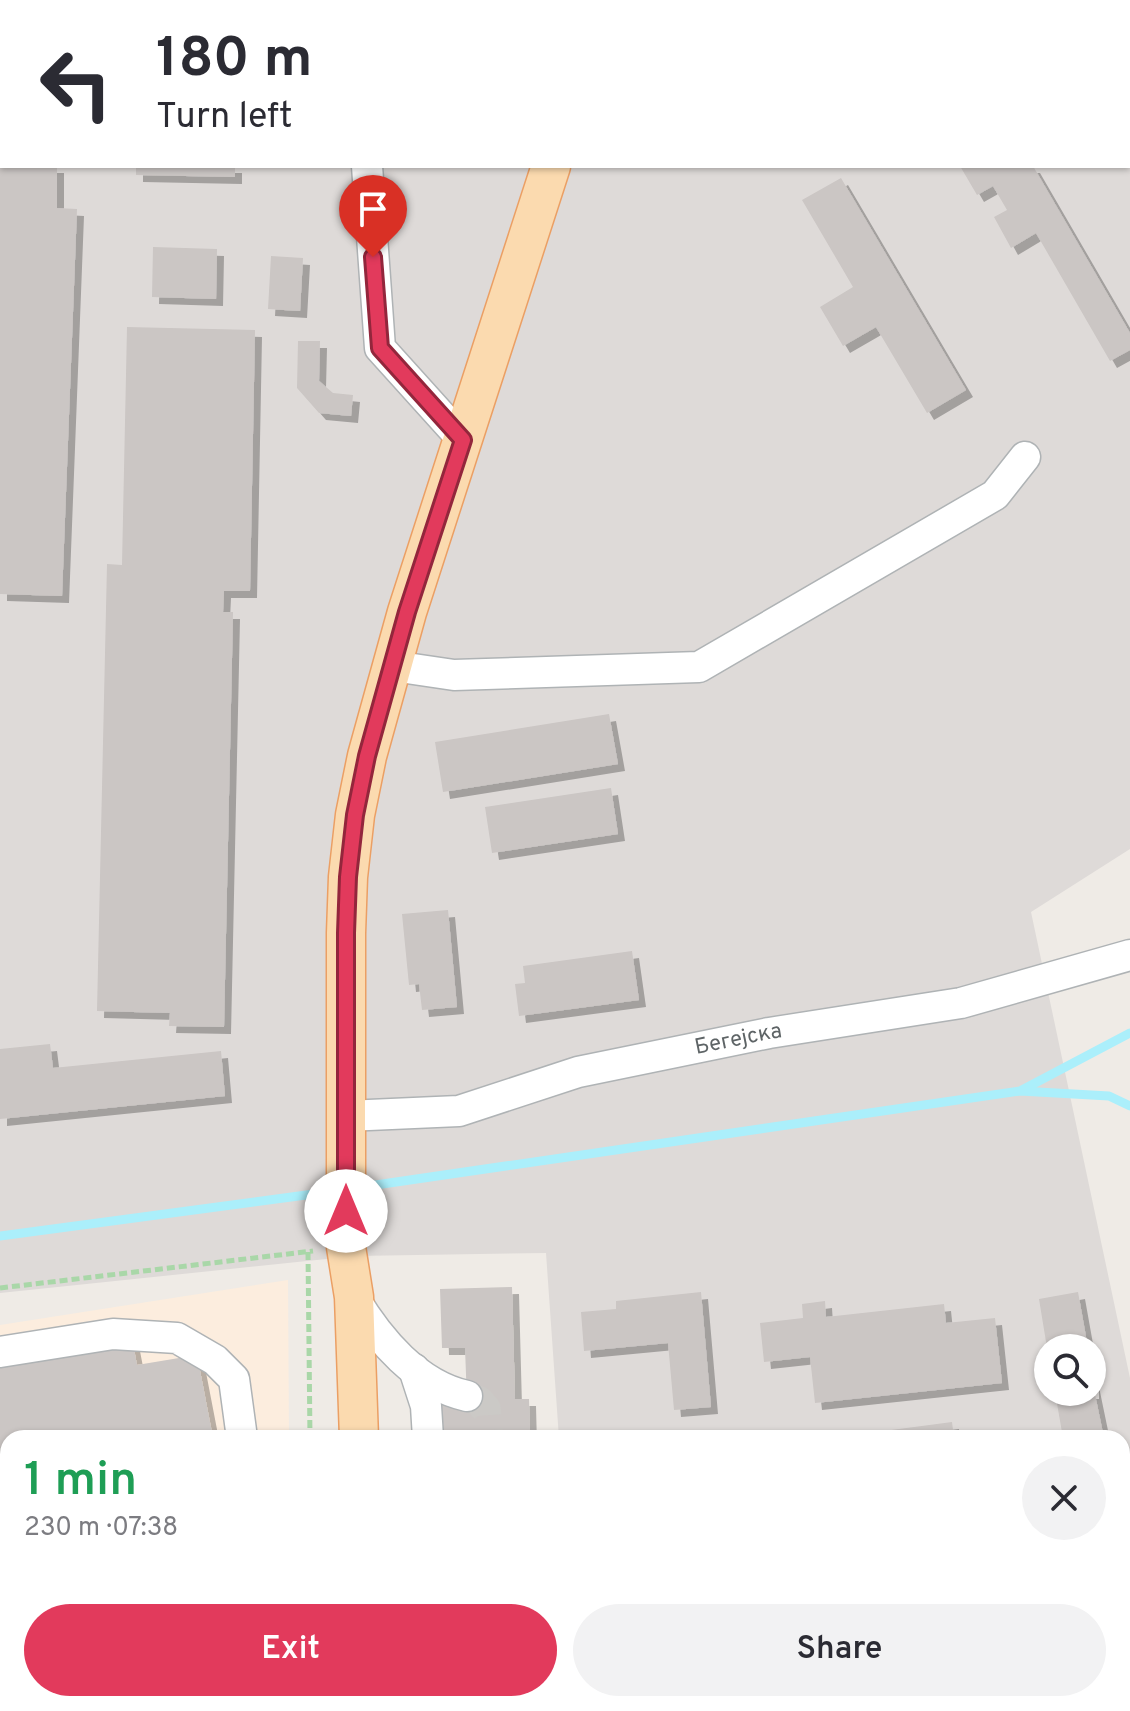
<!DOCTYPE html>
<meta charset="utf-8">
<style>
:root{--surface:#fff;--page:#f2f2f3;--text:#2b2b33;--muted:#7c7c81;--accent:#e23a5c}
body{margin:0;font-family:Overpass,sans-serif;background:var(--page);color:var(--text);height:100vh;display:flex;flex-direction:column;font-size:30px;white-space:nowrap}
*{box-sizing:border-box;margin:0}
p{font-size:26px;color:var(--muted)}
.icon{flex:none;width:44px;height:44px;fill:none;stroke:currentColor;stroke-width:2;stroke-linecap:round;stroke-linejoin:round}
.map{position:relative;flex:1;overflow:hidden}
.panel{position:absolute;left:0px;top:1430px;width:1130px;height:282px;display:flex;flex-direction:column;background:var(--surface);border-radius:24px 24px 0 0;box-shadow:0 2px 6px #0004}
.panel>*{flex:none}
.hud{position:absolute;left:0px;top:0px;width:1130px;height:168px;box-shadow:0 2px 6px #0004;background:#fff;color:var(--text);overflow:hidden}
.controls{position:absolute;left:1034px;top:1334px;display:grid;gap:16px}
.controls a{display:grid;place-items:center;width:72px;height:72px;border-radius:50%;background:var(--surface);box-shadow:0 2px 6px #0004;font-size:40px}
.pin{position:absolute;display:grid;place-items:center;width:68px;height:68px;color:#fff;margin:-82px -34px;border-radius:50% 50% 50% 0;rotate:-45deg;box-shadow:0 0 8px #0007}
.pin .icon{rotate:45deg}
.me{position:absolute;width:88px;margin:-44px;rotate:0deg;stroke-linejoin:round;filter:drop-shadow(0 0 6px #0008)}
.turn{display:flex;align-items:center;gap:28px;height:168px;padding:0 24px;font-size:36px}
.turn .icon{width:104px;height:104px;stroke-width:2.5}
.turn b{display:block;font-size:56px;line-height:68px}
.round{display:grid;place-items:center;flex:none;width:84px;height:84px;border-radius:42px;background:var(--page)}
.headline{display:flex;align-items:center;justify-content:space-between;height:136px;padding:0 24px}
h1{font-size:48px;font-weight:600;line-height:60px;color:#1e9e55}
.button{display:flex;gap:16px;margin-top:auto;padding:16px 24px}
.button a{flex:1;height:92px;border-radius:48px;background:var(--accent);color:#fff;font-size:32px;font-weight:600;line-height:92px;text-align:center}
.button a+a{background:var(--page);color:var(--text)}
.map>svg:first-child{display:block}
.commercial{fill:#fcedde}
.industrial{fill:#dedad8;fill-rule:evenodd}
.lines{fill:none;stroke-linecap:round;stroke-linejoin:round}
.stream{stroke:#abeffb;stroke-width:9}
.building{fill:#cbc6c4;filter:url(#shadow)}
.minor-tunnel{stroke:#cbc9c6;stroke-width:30;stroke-dasharray:30 15;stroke-linecap:butt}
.minor-casing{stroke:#afb3b5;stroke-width:33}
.major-casing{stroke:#eb9f64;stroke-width:41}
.path{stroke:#a9d7a8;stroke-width:5;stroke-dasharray:8 4;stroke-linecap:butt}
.minor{stroke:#fff;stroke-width:30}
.major{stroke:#fbdaaf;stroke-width:38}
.route-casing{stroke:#93263c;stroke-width:20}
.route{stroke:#e23a5c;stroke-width:14}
.labels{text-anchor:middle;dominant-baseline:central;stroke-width:7;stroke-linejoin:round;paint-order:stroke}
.street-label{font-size:22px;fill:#5e6466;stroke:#fff}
</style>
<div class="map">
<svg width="1130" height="1711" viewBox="0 0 1130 1711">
<defs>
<filter id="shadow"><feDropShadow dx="7" dy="7" stdDeviation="0" flood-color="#0004"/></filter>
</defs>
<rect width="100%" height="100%" fill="#efebe6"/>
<path class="commercial" d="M 288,1280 L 289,1438 L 8,1438 L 8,1704 L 289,1704 L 289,1711 L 0,1711 L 0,1325 Z"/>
<path class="industrial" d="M 0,0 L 579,0 L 2,2 L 2,166 L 1128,166 L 1128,2 L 756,2 L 1130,0 L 1130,849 L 1031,912 L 1130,1378 L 1130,1711 L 400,1711 L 400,1704 L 1122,1704 L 1122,1438 L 559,1438 L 546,1253 L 355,1256 L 0,1293 ZM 1048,1348 L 1092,1348 L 1092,1392 L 1048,1392 Z"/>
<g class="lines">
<path class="stream" d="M 1020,1091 L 1109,1096 L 1130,1106
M 355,1188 L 1020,1091 L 1130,1033
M 0,1236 L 336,1191"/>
</g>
<path class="building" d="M 0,166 L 57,166 L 57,208 L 77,209 L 62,596 L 0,594 Z
M 136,166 L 235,166 L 235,177 L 136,175 Z
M 960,166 L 1033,166 L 1130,333 L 1130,350 L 1110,361 L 1036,233 L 1011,248 L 994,217 L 1007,210 L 993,186 L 977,195 Z
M 841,178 L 966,390 L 927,413 L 876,327 L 843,346 L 820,307 L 853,287 L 802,200 Z
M 153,247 L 217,249 L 216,299 L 152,297 Z
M 271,256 L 303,258 L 300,311 L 268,309 Z
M 127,327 L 255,330 L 250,591 L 224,591 L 223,612 L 233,612 L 224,1027 L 169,1026 L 170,1013 L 97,1011 L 107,564 L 122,565 Z
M 298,341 L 320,341 L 319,381 L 333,393 L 353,395 L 351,416 L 319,413 L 297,388 Z
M 609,714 L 618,764 L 443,792 L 435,742 Z
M 611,788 L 618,834 L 492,853 L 485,807 Z
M 448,910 L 457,1007 L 422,1010 L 419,984 L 409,985 L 402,914 Z
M 632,951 L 639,1000 L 519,1016 L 515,984 L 525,983 L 523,966 Z
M 50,1044 L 53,1068 L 221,1051 L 225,1096 L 0,1119 L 0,1049 Z
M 512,1287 L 515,1399 L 529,1399 L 530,1438 L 431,1438 L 430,1402 L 467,1401 L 465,1348 L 442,1348 L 440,1289 Z
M 701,1292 L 711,1407 L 674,1410 L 668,1343 L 584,1351 L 581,1312 L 616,1309 L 616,1301 Z
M 1078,1292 L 1088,1348 L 1047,1348 L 1039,1299 Z
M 825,1301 L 826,1317 L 944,1304 L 946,1323 L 995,1318 L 1002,1383 L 815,1403 L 810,1357 L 764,1362 L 760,1323 L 803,1318 L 802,1304 Z
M 132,1339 L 137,1365 L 197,1355 L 213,1438 L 8,1438 L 8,1526 L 0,1527 L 0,1363 Z
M 1092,1380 L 1104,1438 L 1063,1438 L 1055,1392 L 1092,1392 Z
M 952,1422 L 954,1438 L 846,1438 L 846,1436 Z
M 470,1704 L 510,1704 L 511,1711 L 471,1711 Z"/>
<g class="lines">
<path class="minor-tunnel" d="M 467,1396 L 479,1401 L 486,1409 L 488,1438"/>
<defs>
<g id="minor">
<path d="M 355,0 L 355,2"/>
<path d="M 422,0 L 428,2"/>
<path d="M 367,166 L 380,348 L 463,440"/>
<path d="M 393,666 L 454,675 L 699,667 L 995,495 L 1025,457"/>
<path id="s1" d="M 346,1116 L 459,1111 L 578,1072 L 769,1033 L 961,1003 L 1130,955"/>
<path d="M 354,1298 C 379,1340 417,1385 467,1396"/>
<path d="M 0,1352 L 113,1334 L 177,1338 L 215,1360 L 234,1379 L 242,1438"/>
<path d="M 414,1369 L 426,1406 L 428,1438"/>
</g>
<path id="major" d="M 602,2 L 602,0
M 359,1438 L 354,1297 L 346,1247 L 346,933 L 348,877 L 355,815 L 367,756 L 407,612 L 551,166
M 339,1704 L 340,1711
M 368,1704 L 368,1711"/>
</defs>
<use href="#minor" class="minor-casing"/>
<use href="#major" class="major-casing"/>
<path class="path" d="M 308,1252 L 310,1438
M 0,1288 L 313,1251"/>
<use href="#minor" class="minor"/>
<use href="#major" class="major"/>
</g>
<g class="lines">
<defs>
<path id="route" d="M 346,1211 L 346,933 L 348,877 L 355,815 L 367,756 L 407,612 L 463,440 L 380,348 L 373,257"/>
</defs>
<use href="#route" class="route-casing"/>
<use href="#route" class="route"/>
</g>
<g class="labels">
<g class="street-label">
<text stroke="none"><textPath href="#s1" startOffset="402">Бегејска</textPath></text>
</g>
</g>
</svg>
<div class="controls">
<a><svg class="icon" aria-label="search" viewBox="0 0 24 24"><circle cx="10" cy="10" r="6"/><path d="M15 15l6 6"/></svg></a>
</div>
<div class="pin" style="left:373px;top:257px;background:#d93025"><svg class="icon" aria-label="arrive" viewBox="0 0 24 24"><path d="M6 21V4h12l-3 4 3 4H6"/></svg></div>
<svg class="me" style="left:346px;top:1211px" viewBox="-20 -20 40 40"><circle r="19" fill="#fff"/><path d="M0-13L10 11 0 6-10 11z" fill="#e23a5c"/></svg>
<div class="hud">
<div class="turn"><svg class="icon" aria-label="left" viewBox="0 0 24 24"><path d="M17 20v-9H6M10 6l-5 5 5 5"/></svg><div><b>180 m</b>Turn left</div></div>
</div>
<section class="panel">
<div class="headline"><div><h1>1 min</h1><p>230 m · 07:38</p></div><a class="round"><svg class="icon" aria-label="close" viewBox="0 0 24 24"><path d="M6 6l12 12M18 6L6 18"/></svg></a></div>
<div class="button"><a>Exit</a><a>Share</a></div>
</section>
</div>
